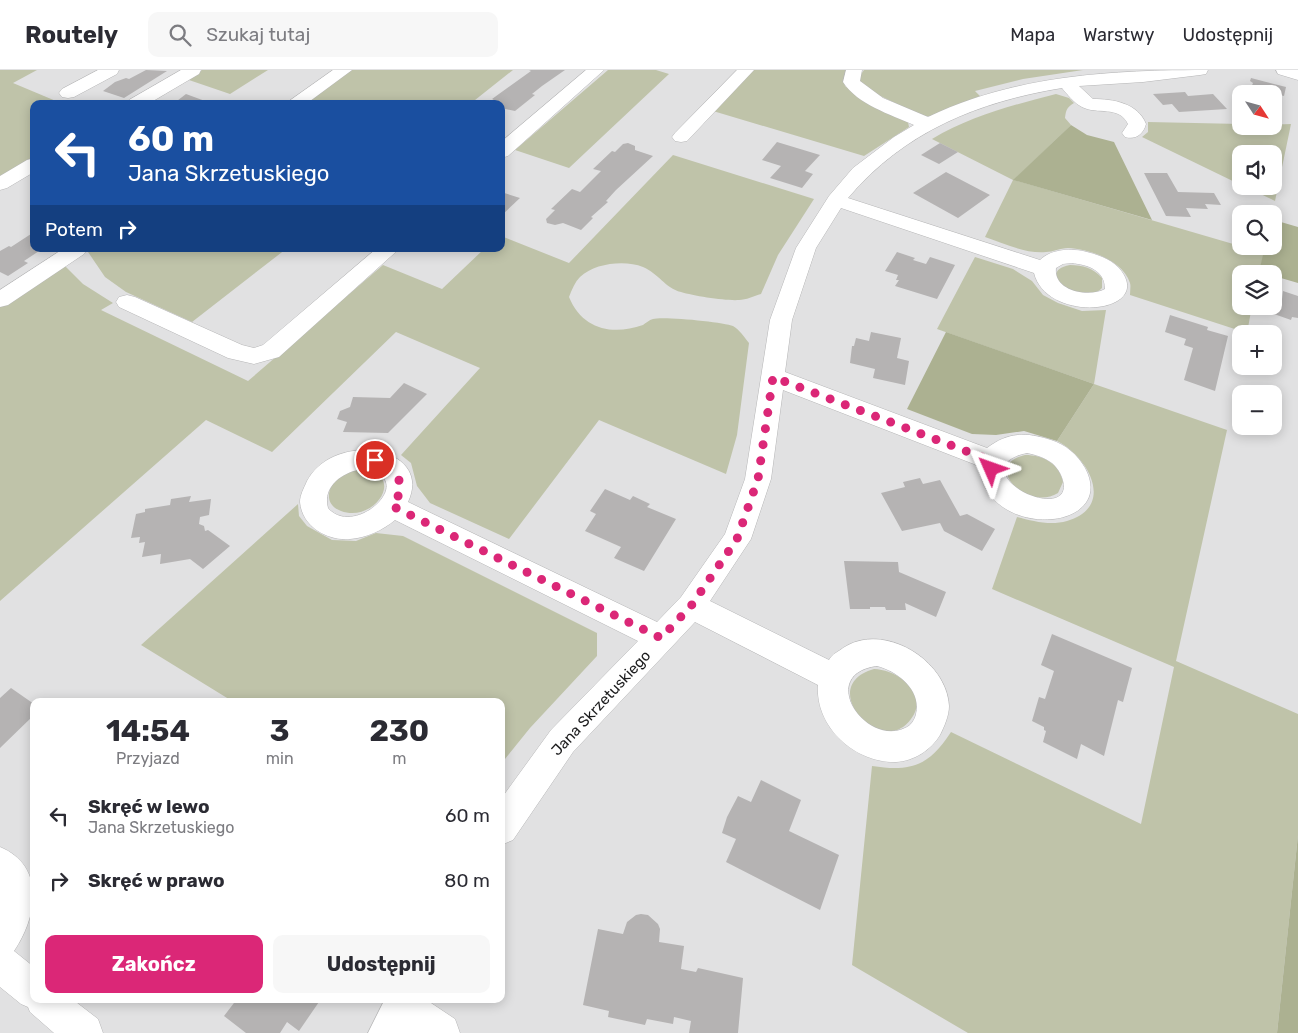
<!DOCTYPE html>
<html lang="pl">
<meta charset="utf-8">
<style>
:root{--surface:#fff;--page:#f7f7f7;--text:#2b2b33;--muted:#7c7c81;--line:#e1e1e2;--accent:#db2777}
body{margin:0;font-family:Rubik,sans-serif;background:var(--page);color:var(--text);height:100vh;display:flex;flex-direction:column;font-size:19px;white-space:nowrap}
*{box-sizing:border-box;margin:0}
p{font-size:16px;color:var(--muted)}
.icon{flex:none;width:28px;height:28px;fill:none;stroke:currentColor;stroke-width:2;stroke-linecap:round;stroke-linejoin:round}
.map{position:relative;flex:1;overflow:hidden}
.side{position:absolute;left:30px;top:628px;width:475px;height:305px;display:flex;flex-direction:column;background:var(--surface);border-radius:10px;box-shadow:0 2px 12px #0003}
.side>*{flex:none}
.banner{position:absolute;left:30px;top:30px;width:475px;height:152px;border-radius:10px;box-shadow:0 2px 12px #0003;background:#1a4fa0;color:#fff;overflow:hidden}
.needle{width:32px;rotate:126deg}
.fabs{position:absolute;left:1232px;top:15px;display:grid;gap:10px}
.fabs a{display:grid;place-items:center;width:50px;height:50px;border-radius:10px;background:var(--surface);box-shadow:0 2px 12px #0003;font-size:25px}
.pin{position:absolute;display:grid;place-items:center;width:42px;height:42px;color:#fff;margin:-21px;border:2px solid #fff;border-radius:50%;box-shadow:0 1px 5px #0007}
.me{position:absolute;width:55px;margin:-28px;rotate:313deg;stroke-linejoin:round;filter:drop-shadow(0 0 4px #0008)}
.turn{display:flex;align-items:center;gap:18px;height:105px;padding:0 15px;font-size:22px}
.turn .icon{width:65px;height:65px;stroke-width:2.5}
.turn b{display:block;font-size:35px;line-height:42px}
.then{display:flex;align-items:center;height:48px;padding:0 15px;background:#0003;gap:10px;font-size:19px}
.eta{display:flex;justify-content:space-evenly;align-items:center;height:85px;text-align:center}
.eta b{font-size:30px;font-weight:700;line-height:35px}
.primary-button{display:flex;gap:10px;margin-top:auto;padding:10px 15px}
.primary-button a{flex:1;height:58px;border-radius:10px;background:var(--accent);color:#fff;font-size:20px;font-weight:700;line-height:58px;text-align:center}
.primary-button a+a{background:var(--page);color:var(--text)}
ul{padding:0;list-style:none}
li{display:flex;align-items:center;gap:15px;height:65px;padding:0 15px}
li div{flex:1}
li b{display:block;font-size:19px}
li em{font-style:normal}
header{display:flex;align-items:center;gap:30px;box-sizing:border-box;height:70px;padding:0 25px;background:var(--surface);border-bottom:1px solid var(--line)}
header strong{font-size:24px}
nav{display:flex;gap:28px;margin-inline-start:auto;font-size:18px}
.search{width:350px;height:45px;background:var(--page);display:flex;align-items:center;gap:12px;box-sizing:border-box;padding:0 18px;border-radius:10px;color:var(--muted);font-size:19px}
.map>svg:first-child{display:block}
.green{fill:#bfc3a9}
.forest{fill:#acb191}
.building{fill:#b5b3b3}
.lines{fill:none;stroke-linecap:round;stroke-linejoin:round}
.minor-casing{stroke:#b6b6b7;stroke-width:1}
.minor{fill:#fff;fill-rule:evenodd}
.route{stroke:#db2777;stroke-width:9;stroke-dasharray:0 16.2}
.labels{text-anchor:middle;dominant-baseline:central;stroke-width:4;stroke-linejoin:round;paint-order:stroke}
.street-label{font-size:15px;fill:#1c1c1d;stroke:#fff}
</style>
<header>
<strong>Routely</strong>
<div class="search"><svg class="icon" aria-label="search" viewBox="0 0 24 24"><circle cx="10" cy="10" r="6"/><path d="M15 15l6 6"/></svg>Szukaj tutaj</div>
<nav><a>Mapa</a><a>Warstwy</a><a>Udostępnij</a></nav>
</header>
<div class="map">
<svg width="1298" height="963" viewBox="0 0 1298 963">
<rect width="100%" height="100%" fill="#e1e1e2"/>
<path class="green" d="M 0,0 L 37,0 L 13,13 L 63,34 L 34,34 L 34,90 L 0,110 Z
M 202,0 L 268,0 L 230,24 L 186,9 Z
M 352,0 L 513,0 L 470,34 L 303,34 Z
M 608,0 L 656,0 L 669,4 L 569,98 L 515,80 Z
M 753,0 L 846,0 L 844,9 L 845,16 L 863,29 L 908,52 L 909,57 L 864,86 L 713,41 Z
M 864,0 L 1083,0 L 1023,9 L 975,21 L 980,26 L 932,46 L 922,46 L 866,19 L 859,12 L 859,7 Z
M 1056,24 L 1069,28 L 1074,33 C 1067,37 1066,40 1065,48 L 1071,55 L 1014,110 L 1264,183 L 1259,204 L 1241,204 L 1241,236 L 1252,236 L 1247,263 L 1130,225 C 1130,221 1131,216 1130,213 C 1123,190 1089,179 1068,178 C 1060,178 1053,182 1046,182 C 1026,184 1003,173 985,167 L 1013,110 L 932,69 C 971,46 1013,35 1056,24 Z
M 1148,52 L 1241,54 L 1241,56 L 1291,54 L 1275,131 L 1244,116 L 1274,116 L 1274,84 L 1241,84 L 1241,115 L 1142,67 L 1148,62 Z
M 673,85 L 814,129 L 778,185 L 761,224 C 754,226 746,230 739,230 C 726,231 694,226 681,222 C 665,218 658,203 643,197 C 625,190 595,193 580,207 C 575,212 572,219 569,227 C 582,259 612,266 643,255 C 646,253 649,250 653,249 C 662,246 724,252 733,256 C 739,259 745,268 749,273 L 737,365 L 726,404 L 599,350 L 509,469 L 430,433 L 417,416 L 411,393 L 401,385 L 480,298 L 396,262 L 272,382 L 206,350 L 0,531 L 0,235 L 63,194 L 83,214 L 113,233 L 101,240 L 248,311 L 383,195 L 442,219 L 484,179 L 501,179 L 501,166 L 569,193 Z
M 86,179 L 286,179 L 192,252 L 126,222 L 105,207 Z
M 975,187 L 1013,199 L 1032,211 L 1043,225 L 1058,233 L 1082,241 L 1106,240 L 1094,314 L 1227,360 L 1176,591 L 1298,644 L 1298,765 L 1277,963 L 968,963 L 852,895 L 872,696 C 911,702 929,696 951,662 L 1141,754 L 1174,597 L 992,519 L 1017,447 C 1033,451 1050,456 1067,451 C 1115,437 1090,388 1057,371 L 1094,314 L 937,259 Z
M 1070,195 C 1083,195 1093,198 1102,208 L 1102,218 C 1083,238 1032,202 1070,195 Z
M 1025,385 C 1043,385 1059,393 1063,412 L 1058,423 C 1027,442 981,395 1025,385 Z
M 359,399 C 409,402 375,454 341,441 C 322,434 328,415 341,405 C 346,402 354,400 359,399 Z
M 298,434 L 299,446 L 307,456 L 332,470 L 356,471 L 376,463 L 403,466 L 597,563 L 597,586 L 530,658 L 501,694 L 501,631 L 232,631 L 141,575 Z
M 874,599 C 899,600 930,624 911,649 C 882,690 814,616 874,599 Z"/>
<path class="forest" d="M 1071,55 L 1087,65 L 1114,72 L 1152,150 L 1013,110 Z
M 1274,150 L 1298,157 L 1298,213 L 1274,206 L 1274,204 L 1259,202 L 1265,176 L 1274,176 Z
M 946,262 L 1094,314 L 1057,371 L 1024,361 L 996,365 L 972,364 L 907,339 Z
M 1298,765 L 1298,963 L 1277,963 Z"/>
<path class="building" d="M 146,0 L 167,1 L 124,28 L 103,21 L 115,12 L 126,8 L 129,9 Z
M 529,0 L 565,0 L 542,16 L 532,24 L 535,25 L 515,41 L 501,38 L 501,34 L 492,29 L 531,1 Z
M 1251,8 L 1286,17 L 1284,26 L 1251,18 L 1253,13 L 1250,11 Z
M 1185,22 L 1188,26 L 1213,24 L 1227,39 L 1179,42 L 1172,34 L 1163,35 L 1153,24 Z
M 186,24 L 205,31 L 201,34 L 173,34 Z
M 777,72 L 820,85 L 805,101 L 813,104 L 802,118 L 770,108 L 781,96 L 762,90 Z
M 628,73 L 635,76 L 635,80 L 653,86 L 616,120 L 606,131 L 608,132 L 591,147 L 593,148 L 581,160 L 563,153 L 555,155 L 547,153 L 546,149 L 555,140 L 551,139 L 572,119 L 580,122 L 601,101 L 593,99 L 612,81 L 615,82 L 623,74 Z
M 940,73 L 958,82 L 939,94 L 921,85 Z
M 946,102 L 990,125 L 958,148 L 913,123 Z
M 1144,103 L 1167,103 L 1178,122 L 1214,123 L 1221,135 L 1205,134 L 1208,139 L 1186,138 L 1191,147 L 1166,146 Z
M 501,122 L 520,128 L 501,146 Z
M 34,162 L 34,179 L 42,179 L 24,191 L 28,193 L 8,206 L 0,202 L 0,181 L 9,176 L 11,177 Z
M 897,182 L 915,188 L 913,190 L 926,194 L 930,187 L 955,195 L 937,229 L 895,216 L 899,210 L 896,210 L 898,205 L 885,201 Z
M 1283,221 L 1298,226 L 1298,248 L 1292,247 L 1291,250 L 1274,244 L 1276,236 L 1274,235 L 1274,226 L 1282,229 Z
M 1170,245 L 1208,257 L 1207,260 L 1228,266 L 1215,321 L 1184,310 L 1193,278 L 1184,275 L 1186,269 L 1165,262 Z
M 871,262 L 901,268 L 897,288 L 909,291 L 905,315 L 873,308 L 875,299 L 850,293 L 852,276 L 854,276 L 856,268 L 869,271 Z
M 404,313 L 427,324 L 388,363 L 343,362 L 347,352 L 337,349 L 340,341 L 350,337 L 353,327 L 390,328 Z
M 920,408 L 923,414 L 940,410 L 960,446 L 967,444 L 995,459 L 982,481 L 944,461 L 940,453 L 902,461 L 881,423 L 905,417 L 903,412 Z
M 605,419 L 630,430 L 633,426 L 650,434 L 647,437 L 676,449 L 644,501 L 614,488 L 621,477 L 585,461 L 596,444 L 590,441 Z
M 191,426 L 189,432 L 211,429 L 209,445 L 200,447 L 199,454 L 204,456 L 205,461 L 208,460 L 230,476 L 203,499 L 190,489 L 160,494 L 161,484 L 142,487 L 145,472 L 139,473 L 140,467 L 131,468 L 136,444 L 145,442 L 145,439 L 170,435 L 171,429 Z
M 844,491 L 898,492 L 899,502 L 946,522 L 936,547 L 905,533 L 906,540 L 886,540 L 885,537 L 870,537 L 870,539 L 850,539 Z
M 1052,564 L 1132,598 L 1123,632 L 1118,630 L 1104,686 L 1081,674 L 1077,689 L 1043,672 L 1046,661 L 1044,660 L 1044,657 L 1032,651 L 1039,627 L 1045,629 L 1054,601 L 1041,595 Z
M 11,618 L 34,634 L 34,645 L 0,678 L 0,628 Z
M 761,710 L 801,730 L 789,761 L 839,785 L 820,840 L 726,792 L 736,769 L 722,763 L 727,747 L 738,726 L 751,732 Z
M 641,844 L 648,845 L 658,854 L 660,859 L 659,872 L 684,876 L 681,899 L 696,902 L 698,898 L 743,908 L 738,963 L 689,963 L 691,951 L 674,947 L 673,954 L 647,949 L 645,955 L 608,947 L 609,941 L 583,935 L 598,859 L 623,864 L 627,852 L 636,845 Z
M 237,929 L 321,929 L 299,961 L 287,952 L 280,963 L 246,963 L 224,946 Z"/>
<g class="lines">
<defs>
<path id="minor" d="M 98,0 L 119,0 L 117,4 L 74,27 L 68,28 L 62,27 L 59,23 L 62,19 Z
M 181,0 L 201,0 L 199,4 L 148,34 L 126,34 L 129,30 Z
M 333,0 L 352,0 L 306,34 L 285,34 Z
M 586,0 L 604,0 L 508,86 L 501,88 L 501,72 Z
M 737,0 L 754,0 L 687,71 L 681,72 L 675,71 L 672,67 L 675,63 Z
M 846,0 L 862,0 L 860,11 L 883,28 L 928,47 C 1015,5 1113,0 1208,0 L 1206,4 L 1200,5 L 1143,12 L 1079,16 L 1093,29 C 1113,29 1138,33 1146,54 C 1143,65 1135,70 1125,67 L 1122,63 L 1128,54 C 1119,35 1097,45 1082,37 C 1074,33 1067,24 1062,18 C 978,32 905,61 848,128 L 1040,190 C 1051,179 1072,178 1087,182 C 1102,186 1116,191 1124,205 C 1146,245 1046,252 1034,203 L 841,138 L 816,178 L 792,250 L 785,302 L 987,378 C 1008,362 1026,362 1051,370 C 1066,375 1077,384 1085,398 C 1119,462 986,472 979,396 L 783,320 L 771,409 L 751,469 L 710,531 L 829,590 C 832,584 838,582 843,578 C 883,551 947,590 949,636 C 949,646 944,657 940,665 C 931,680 914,691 896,692 C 855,693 815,657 818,615 L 695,552 L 573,682 L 513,770 L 501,775 L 501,729 L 551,660 L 638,571 L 395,450 C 383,460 366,468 350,469 C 328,471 302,457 300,432 C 300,425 304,418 307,411 C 334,360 434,376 408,432 L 657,552 L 681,527 L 725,464 L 745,409 L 770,250 L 796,178 L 829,126 L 853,98 L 894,67 L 914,55 C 890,44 858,35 843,12 ZM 1072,193 C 1088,195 1105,200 1105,219 C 1089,228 1053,221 1056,198 L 1063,194 ZM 1027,383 C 1036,385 1044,387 1052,393 C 1064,403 1073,429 1048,429 C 1019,429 978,393 1027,383 ZM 362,399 C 423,406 355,470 328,438 C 322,416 343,402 362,399 ZM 877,596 C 897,601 922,620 916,644 C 915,649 911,656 905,658 C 865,677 816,604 877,596 Z
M 1276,0 L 1298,0 L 1298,10 L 1278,4 Z
M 34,88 L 34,102 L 7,118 L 0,120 L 0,106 L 27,90 Z
M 63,179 L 87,179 L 84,184 L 8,235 L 0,237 L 0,220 Z
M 376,179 L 399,179 L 279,287 L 254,294 L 228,288 L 119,237 L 116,232 L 119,227 L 127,225 L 135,227 L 242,275 L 254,278 L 263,275 Z
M 0,777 C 46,796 37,847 14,881 L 34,897 L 34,929 L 72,929 L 98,949 L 103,963 L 54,963 L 30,942 L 28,937 L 21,934 L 0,917 Z
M 385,929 L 425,929 L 455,949 L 460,963 L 368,963 Z"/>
</defs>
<use href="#minor" class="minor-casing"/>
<use href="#minor" class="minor"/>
</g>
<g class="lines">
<path class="route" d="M 375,390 C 397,398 409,415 392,436 L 661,568 L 691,536 L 737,469 L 758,409 L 773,307 L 992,391 L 991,399"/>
</g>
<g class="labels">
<g class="street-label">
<text transform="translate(601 633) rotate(-47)">Jana Skrzetuskiego</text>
</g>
</g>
</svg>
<div class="fabs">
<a><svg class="needle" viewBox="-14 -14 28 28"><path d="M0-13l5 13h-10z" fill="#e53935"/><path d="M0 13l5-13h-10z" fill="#7c7c81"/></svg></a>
<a><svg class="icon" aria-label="sound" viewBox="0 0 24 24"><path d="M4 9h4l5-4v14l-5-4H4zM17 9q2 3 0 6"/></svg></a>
<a><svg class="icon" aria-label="search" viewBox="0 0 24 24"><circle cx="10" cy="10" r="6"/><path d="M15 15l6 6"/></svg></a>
<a><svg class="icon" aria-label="layers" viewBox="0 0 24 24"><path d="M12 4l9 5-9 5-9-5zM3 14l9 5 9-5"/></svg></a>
<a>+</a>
<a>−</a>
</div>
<div class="pin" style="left:375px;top:390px;background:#d93025"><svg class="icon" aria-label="arrive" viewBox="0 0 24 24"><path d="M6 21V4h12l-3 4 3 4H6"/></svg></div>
<svg class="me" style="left:991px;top:399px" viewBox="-20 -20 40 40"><path d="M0-17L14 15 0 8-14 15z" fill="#db2777" stroke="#fff" stroke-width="4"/></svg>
<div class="banner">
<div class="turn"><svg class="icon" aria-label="left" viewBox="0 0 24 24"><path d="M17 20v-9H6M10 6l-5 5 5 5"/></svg><div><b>60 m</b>Jana Skrzetuskiego</div></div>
<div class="then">Potem<svg class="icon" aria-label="right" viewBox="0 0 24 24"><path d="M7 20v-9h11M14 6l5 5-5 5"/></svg></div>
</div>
<section class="side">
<div class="eta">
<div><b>14:54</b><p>Przyjazd</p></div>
<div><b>3</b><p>min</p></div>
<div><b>230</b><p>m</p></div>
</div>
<ul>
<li><svg class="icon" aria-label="left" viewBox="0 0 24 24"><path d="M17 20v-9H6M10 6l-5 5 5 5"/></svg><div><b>Skręć w lewo</b><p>Jana Skrzetuskiego</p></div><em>60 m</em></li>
<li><svg class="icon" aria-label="right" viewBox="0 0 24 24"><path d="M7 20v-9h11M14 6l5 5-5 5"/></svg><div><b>Skręć w prawo</b></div><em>80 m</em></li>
</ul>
<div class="primary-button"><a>Zakończ</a><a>Udostępnij</a></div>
</section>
</div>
